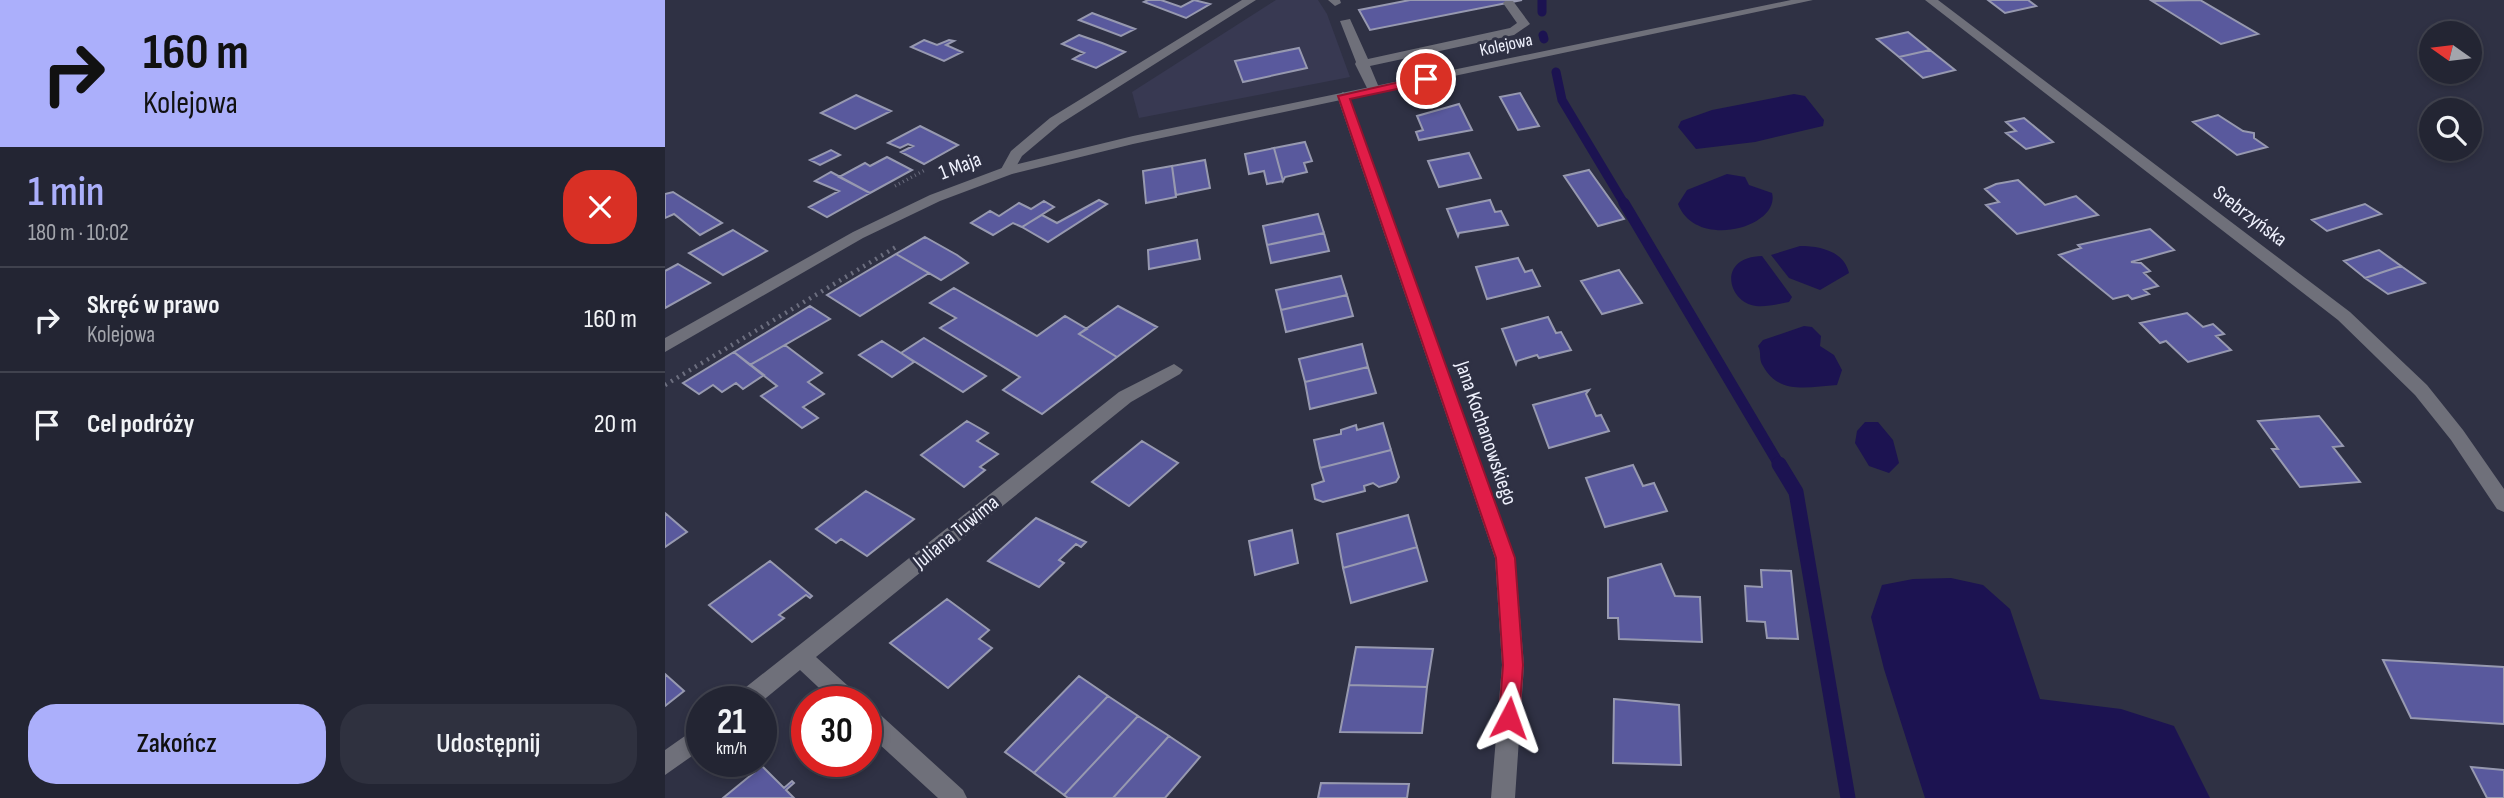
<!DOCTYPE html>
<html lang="pl">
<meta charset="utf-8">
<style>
:root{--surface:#232533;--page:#2f313f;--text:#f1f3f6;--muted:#a3a5ac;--line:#40424e;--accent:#abaffb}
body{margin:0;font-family:"Sofia Sans Condensed",sans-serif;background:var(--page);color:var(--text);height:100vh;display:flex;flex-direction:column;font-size:26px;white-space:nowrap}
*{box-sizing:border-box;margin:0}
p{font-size:23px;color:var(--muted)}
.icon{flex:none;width:38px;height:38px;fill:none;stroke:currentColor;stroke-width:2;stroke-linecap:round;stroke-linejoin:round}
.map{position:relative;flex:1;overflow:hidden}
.drawer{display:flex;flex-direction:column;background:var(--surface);width:665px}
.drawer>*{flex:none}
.guide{background:#abaffb;color:#111;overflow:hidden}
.needle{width:46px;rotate:284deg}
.tools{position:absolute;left:1754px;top:21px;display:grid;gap:14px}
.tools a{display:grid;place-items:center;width:63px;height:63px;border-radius:50%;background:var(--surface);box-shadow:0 4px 10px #0003,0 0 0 2px var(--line);font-size:35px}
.speed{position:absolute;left:21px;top:686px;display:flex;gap:14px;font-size:35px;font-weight:700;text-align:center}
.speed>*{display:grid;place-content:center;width:91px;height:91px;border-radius:50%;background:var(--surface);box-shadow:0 4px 10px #0003,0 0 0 2px var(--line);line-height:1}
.speed small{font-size:18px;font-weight:400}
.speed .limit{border:10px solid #d22;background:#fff;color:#111}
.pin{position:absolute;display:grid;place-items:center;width:60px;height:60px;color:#fff;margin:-30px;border:4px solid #fff;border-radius:50%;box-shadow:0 2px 7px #0007}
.me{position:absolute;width:77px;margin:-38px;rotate:4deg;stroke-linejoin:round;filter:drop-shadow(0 0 5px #0008)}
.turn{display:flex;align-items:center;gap:24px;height:147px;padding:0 28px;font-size:32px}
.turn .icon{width:91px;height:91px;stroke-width:2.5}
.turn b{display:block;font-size:49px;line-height:60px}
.round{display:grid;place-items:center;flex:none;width:74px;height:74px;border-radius:28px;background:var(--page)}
.summary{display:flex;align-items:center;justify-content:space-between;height:119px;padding:0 28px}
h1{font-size:42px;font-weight:600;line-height:52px;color:var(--accent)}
.cta{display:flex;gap:14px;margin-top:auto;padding:14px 28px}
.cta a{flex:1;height:80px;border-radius:28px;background:var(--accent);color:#111;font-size:28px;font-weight:600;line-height:80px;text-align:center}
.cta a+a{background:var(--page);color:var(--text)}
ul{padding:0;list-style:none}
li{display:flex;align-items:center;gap:21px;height:105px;padding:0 28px;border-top:2px solid var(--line)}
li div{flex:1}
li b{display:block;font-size:26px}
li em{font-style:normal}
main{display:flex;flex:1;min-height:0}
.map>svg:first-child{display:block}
.built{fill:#383952}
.water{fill:#1c1351}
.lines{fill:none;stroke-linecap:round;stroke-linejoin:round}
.stream-far2{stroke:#1c1351;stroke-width:9}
.stream-far1{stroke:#1c1351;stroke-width:11}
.stream{stroke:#1c1351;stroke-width:15}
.building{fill:#59599d;stroke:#9799b0;stroke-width:2}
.path-far1{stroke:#6c6e7f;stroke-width:3.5;stroke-dasharray:1 3.5;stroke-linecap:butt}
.path{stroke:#6c6e7f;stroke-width:4.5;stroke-dasharray:2 5;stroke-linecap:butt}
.service{fill:#6f707a;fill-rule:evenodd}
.minor{fill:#6f707a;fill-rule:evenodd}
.tertiary{fill:#6f707a;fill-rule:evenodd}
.route{fill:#e11d48;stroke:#92132f;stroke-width:2}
.labels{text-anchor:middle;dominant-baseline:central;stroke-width:6;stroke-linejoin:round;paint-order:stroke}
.far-street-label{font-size:18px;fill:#eff1fd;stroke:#2f3144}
.street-label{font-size:21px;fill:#eff1fd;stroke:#2f3144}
</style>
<main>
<section class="drawer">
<div class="guide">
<div class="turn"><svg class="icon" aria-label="right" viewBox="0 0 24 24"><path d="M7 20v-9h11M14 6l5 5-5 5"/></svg><div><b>160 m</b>Kolejowa</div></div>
</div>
<div class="summary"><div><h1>1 min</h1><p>180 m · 10:02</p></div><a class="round" style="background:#d93025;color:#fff"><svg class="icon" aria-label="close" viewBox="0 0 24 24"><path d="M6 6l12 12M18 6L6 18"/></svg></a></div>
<ul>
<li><svg class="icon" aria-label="right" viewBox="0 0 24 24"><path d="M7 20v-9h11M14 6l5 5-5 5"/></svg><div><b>Skręć w prawo</b><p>Kolejowa</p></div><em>160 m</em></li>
<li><svg class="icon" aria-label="arrive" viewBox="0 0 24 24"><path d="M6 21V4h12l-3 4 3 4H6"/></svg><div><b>Cel podróży</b></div><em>20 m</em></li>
</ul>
<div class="cta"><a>Zakończ</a><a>Udostępnij</a></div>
</section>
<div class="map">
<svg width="1839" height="798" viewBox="0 0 1839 798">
<rect width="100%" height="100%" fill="#2f3144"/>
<path class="built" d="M 611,0 L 653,0 L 662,14 L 685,77 L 474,118 L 467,92 Z"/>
<path class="water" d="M 1129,94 L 1140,96 L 1159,120 L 1158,126 L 1090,142 L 1031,149 L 1013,127 L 1016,121 L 1047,110 Z
M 1062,174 L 1080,177 L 1084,185 L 1107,193 C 1116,227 1031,251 1013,204 L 1022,190 Z
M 1135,246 C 1155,246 1179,251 1184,273 L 1155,290 L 1124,278 L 1106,255 Z
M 1097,256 L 1127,297 L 1124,302 C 1114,304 1101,307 1091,306 C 1063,303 1051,257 1097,256 Z
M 1139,326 L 1147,327 L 1156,336 L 1155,346 L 1169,355 L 1177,370 L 1172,385 C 1143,387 1114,395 1098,366 C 1093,358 1097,353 1093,346 L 1098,340 Z
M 1200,422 L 1213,422 L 1228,440 L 1234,463 L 1224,473 L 1204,466 L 1190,443 L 1192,431 Z
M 1286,578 L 1318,585 L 1345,609 L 1375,699 L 1456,709 L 1509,726 L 1545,798 L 1260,798 L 1219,669 L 1206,617 L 1217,585 L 1248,579 Z"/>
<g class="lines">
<path class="stream-far2" d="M 877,0 L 877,12
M 878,35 L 879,39
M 891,72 L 897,100 L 960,205"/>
<path class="stream-far1" d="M 959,203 L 1115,466"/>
<path class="stream" d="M 1114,464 L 1131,492 L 1183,798"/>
</g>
<path class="building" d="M 483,0 L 496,0 L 516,7 L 529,0 L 545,4 L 521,18 L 479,2 Z
M 745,0 L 857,0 L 705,30 L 694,10 Z
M 1323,0 L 1363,0 L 1371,6 L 1340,13 Z
M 1535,0 L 1593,34 L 1556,44 L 1487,1 Z
M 427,13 L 470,29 L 456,36 L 414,20 Z
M 1243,32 L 1265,50 L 1234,57 L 1212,39 Z
M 414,35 L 437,43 L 460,52 L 431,68 L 408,59 L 419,53 L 397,44 Z
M 259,40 L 272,45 L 284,40 L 289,41 L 281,45 L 297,52 L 279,61 L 246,47 Z
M 634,48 L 642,68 L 578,82 L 570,61 Z
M 1265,50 L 1290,70 L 1258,78 L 1234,57 Z
M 855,93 L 874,126 L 853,130 L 835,97 Z
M 191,95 L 226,111 L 190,129 L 156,113 Z
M 794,104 L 807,130 L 754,140 L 751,132 L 758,130 L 752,116 Z
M 1553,115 L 1578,131 L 1589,133 L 1589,138 L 1602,147 L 1572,155 L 1528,122 Z
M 1359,118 L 1388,142 L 1361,149 L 1341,133 L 1351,131 L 1341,122 Z
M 255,126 L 293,145 L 259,164 L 236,152 L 248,146 L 243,144 L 235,148 L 223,143 Z
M 640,142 L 647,161 L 639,163 L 642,172 L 620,177 L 618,181 L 609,148 Z
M 609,148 L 618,181 L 602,184 L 599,171 L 584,174 L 580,154 Z
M 166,150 L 175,155 L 155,165 L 145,160 Z
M 804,153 L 816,178 L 774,187 L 763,161 Z
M 222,157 L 247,170 L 205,193 L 174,177 L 200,163 L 205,166 Z
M 540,160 L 545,188 L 511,195 L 507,166 Z
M 507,166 L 511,197 L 481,203 L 478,171 Z
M 924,170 L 959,219 L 933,226 L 899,176 Z
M 166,172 L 205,193 L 162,217 L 144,207 L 174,191 L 150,181 Z
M 1353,180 L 1380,205 L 1411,196 L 1433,215 L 1352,234 L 1321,205 L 1334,202 L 1320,189 L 1331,184 Z
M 8,192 L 57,223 L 35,235 L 9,214 L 0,218 L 0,194 Z
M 434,200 L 442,204 L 383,242 L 357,227 L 377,215 L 392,223 Z
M 825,200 L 830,212 L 836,211 L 843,225 L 794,233 L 793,236 L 782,209 Z
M 379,201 L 389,207 L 357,227 L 348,223 L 328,235 L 306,223 L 325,211 L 334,216 L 354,203 L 366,209 Z
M 1700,204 L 1716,214 L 1662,231 L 1647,220 Z
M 653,214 L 659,233 L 602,245 L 598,226 Z
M 1485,229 L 1509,250 L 1466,262 L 1476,263 L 1485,271 L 1479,273 L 1493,286 L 1479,290 L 1484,294 L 1467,299 L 1463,295 L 1448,299 L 1394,255 L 1416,248 L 1413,245 Z
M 68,230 L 102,251 L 58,275 L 24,253 Z
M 659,233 L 664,251 L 606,263 L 602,245 Z
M 260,237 L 292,255 L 303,263 L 276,280 L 231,254 Z
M 532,240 L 535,259 L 484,269 L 483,250 Z
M 1714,250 L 1736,266 L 1700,278 L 1679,261 Z
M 231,254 L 264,273 L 195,316 L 162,295 Z
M 853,258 L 860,272 L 867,270 L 875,286 L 822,299 L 811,267 Z
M 13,264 L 45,283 L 0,308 L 0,271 Z
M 1736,266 L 1760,283 L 1723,294 L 1700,278 Z
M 954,270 L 977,303 L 937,314 L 916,281 Z
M 676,276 L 682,295 L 616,310 L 611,290 Z
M 289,288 L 372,336 L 400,316 L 422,329 L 414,334 L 452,357 L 377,414 L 338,390 L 355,377 L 275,328 L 291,318 L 265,303 Z
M 682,295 L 688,316 L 621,332 L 616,310 Z
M 145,306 L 165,319 L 85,365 L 69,352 Z
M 453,306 L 492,327 L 452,357 L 414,334 Z
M 1522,313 L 1538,327 L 1548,324 L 1559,334 L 1551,336 L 1566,350 L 1523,362 L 1501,341 L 1495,343 L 1475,323 Z
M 883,317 L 891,333 L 896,332 L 906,350 L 874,358 L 872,355 L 852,361 L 851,364 L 837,329 Z
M 259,338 L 321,376 L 298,392 L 236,353 Z
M 217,341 L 236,353 L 249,362 L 227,377 L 194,355 Z
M 697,344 L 703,367 L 640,382 L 634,359 Z
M 120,345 L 157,373 L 143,382 L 159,394 L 138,407 L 153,418 L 137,428 L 96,396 L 112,386 L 85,365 Z
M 69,352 L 99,375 L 78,389 L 71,383 L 57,392 L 48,385 L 34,394 L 18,383 Z
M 703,367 L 711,393 L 645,409 L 640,382 Z
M 924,390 L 921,394 L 931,416 L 936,415 L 944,431 L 884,448 L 868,405 Z
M 1654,416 L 1678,446 L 1668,447 L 1695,482 L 1635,487 L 1607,449 L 1613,449 L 1593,421 Z
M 302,421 L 323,433 L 312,441 L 333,454 L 315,467 L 320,470 L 299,487 L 256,455 Z
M 718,423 L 726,450 L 655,468 L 649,440 L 676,434 L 676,430 L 691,425 L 692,430 Z
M 477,441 L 513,463 L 464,506 L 427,482 Z
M 726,450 L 734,477 L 731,482 L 714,487 L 708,483 L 699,486 L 700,491 L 658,502 L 650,499 L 647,485 L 659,481 L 655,468 Z
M 968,465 L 978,486 L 989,483 L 1002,511 L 940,527 L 921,478 Z
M 201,491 L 249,519 L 202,556 L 176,539 L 171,543 L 151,529 Z
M 0,513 L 22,532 L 0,547 Z
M 743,515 L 752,547 L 678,568 L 672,534 Z
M 371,518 L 421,542 L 416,547 L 411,544 L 394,560 L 399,563 L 374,587 L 323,561 Z
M 627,530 L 633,563 L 590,575 L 584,541 Z
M 752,547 L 762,581 L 686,603 L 678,568 Z
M 105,561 L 147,596 L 145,598 L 141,595 L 114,615 L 119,618 L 87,642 L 44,605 Z
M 996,564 L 1010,596 L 1035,597 L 1037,642 L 954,639 L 953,618 L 943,618 L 943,578 Z
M 1096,570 L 1126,571 L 1133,639 L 1102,638 L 1100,622 L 1082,621 L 1080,586 L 1097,587 Z
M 282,599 L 324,630 L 314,639 L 327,648 L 283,688 L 225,643 Z
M 691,647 L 768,649 L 762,687 L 684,685 Z
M 1718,660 L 1839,667 L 1839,724 L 1746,718 Z
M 0,674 L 19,691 L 0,706 Z
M 414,676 L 443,696 L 369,773 L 340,752 Z
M 684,685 L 762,687 L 757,733 L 675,732 Z
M 443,696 L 473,716 L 399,795 L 369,773 Z
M 949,699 L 1014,705 L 1016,765 L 948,763 Z
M 473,716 L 504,736 L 448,798 L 403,798 L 399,795 Z
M 504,736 L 535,757 L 500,798 L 448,798 Z
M 97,766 L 119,788 L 127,781 L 129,783 L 121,790 L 129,798 L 58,798 Z
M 1806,767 L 1839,770 L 1839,798 L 1822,798 Z
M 656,783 L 744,784 L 742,798 L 653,798 Z"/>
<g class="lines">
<path class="path-far1" d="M 230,186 L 260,170"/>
<path class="path" d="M 0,385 L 231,247"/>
<path class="service" d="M 663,0 L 675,0 L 676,3 L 670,6 Z
M 840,1 L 848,1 L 865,24 L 849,35 L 705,66 L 715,90 L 709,94 L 703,90 L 690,64 L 691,62 L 675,21 L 685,19 L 703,59 L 845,28 L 852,23 L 838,3 Z"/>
<path class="minor" d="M 577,0 L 591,0 L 395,124 L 357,156 L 347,174 L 337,174 L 335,171 L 346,151 L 385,118 Z
M 1260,0 L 1273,0 L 1685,312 L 1762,385 L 1798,430 L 1839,489 L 1839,512 L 1832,509 L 1786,440 L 1750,395 L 1673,320 Z
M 678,92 L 684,96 L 850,558 L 859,665 L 850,798 L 826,798 L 837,665 L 830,558 L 672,96 Z
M 509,364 L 518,370 L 515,374 L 466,402 L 151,657 L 193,695 L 196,702 L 169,702 L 135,670 L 96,702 L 68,702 L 71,695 L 454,392 Z
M 201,706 L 209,709 L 298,790 L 302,798 L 273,798 L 201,732 Z
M 37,724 L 37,749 L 0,775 L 0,750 Z"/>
<path class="tertiary" d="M 1126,0 L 1148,0 L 468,144 L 347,174 L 275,201 L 198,238 L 0,352 L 0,338 L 188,232 L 265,195 L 337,168 L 468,136 Z"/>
</g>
<path class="route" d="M 761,76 L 767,79 L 765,82 L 685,99 L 850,558 L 858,665 L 854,718 L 851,725 L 844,728 L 837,725 L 834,718 L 838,665 L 831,558 L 673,96 Z"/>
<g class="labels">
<g class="far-street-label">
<text transform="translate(841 45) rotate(-12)">Kolejowa</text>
</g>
<g class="street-label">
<text transform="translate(295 166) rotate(-21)">1 Maja</text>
<text transform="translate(1585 216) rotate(37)">Srebrzyńska</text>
<text transform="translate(821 433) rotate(71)">Jana Kochanowskiego</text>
<text transform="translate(291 532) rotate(-39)">Juliana Tuwima</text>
</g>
</g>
</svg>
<div class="tools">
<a><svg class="needle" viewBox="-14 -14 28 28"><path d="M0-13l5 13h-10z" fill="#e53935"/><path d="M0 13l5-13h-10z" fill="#a3a5ac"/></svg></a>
<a><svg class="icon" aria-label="search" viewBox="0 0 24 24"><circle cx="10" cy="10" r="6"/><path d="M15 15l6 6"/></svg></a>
</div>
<div class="speed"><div>21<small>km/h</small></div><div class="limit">30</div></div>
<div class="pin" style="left:761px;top:79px;background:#d93025"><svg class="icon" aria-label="arrive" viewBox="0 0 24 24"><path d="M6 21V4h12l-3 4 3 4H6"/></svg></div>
<svg class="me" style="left:844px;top:718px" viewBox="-20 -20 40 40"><path d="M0-17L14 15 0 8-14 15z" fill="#e11d48" stroke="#fff" stroke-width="4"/></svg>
</div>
</main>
